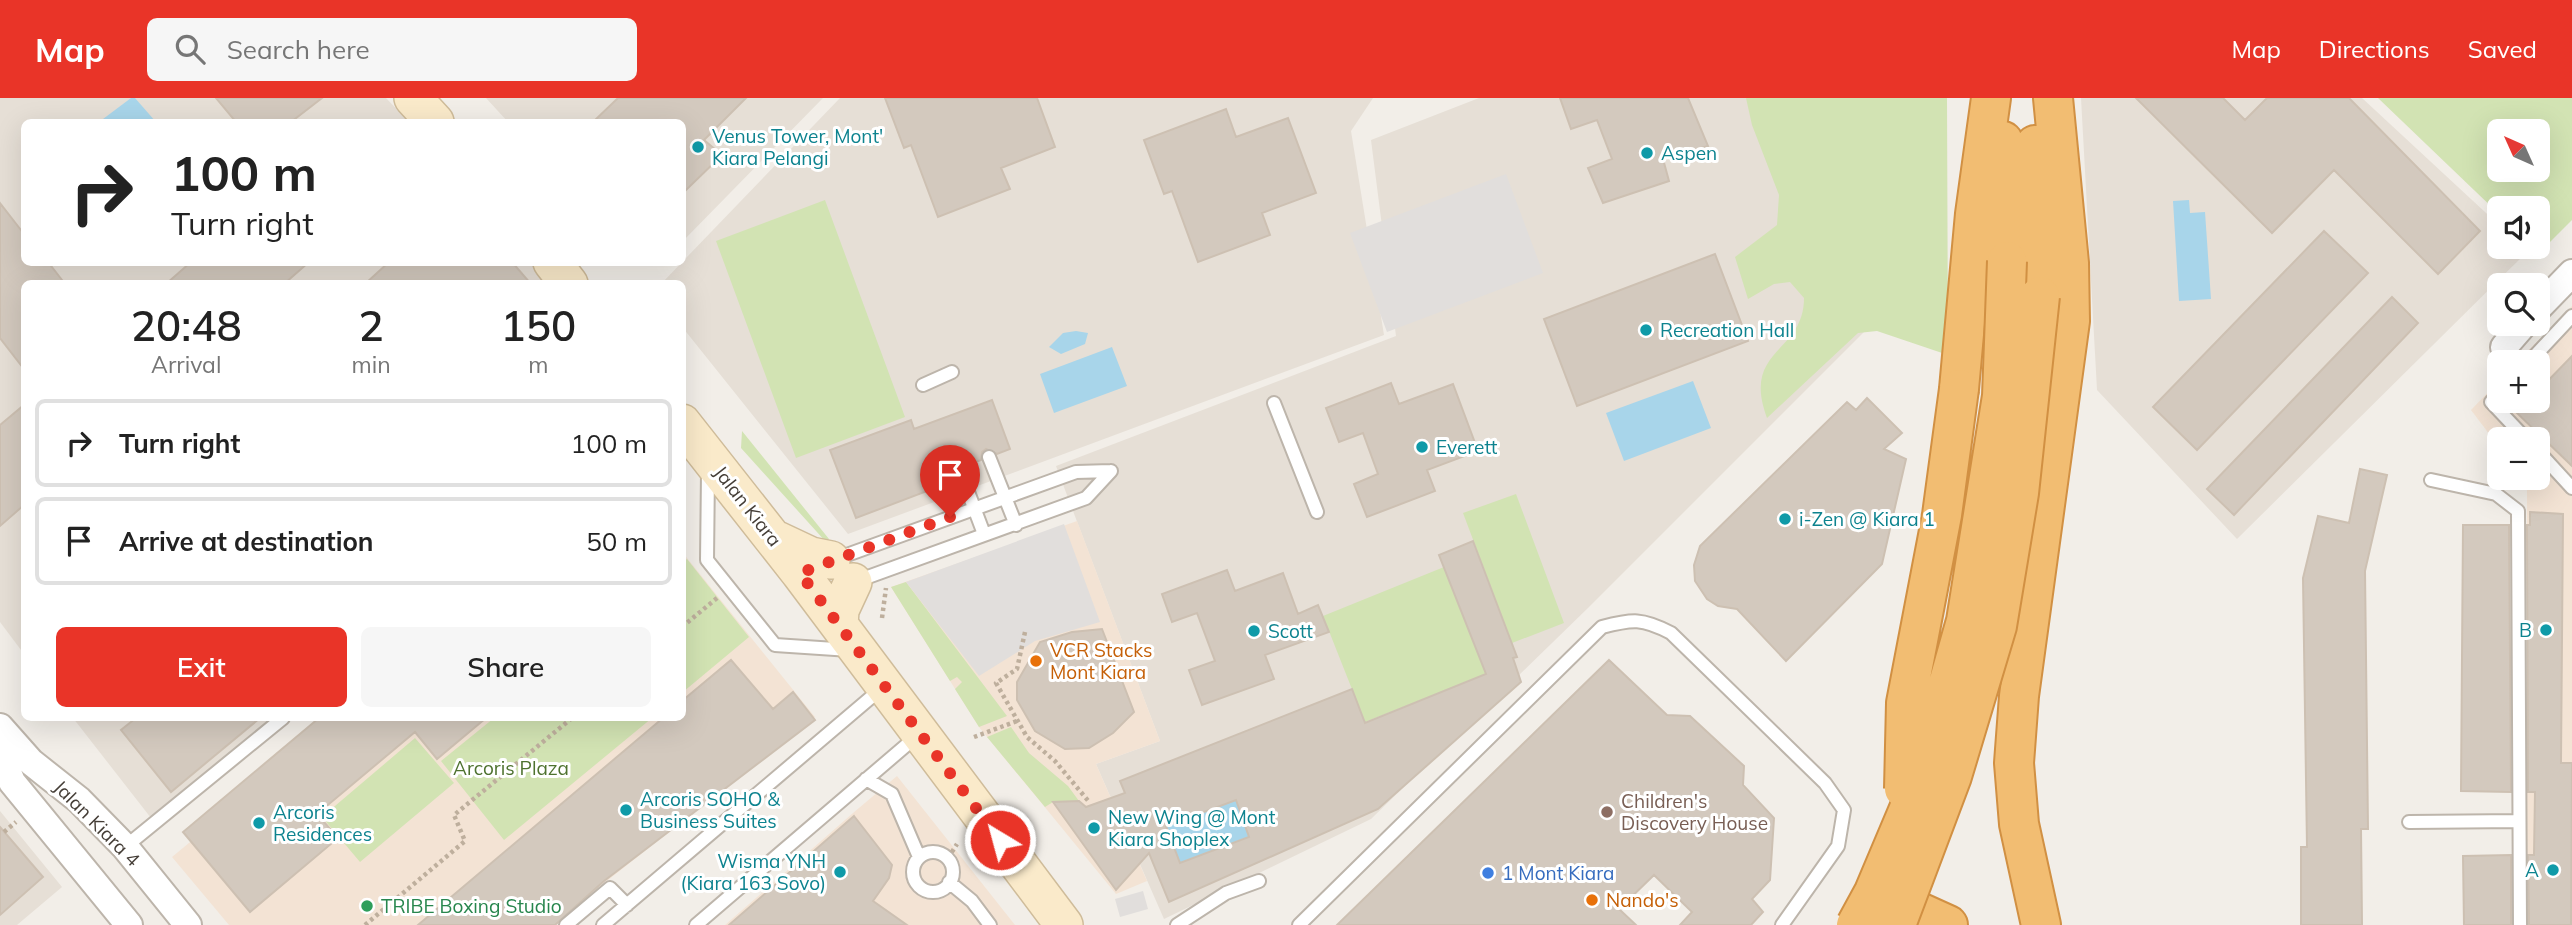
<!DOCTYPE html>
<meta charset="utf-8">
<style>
:root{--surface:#fff;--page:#f6f6f6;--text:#222;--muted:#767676;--line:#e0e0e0;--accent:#e93428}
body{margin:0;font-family:Mulish,sans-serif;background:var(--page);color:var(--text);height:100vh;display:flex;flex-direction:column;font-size:26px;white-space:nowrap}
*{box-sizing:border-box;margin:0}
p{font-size:23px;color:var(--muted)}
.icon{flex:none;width:38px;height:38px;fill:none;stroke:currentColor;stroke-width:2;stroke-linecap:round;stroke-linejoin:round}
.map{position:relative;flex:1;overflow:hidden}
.sheet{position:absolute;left:21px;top:182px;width:665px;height:441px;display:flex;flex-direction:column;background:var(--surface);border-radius:10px;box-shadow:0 7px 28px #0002}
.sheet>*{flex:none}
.guide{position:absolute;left:21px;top:21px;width:665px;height:147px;border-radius:10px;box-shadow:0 7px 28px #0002;background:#fff;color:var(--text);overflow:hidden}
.needle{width:46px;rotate:315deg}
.buttons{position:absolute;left:2487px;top:21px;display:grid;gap:14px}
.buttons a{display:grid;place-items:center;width:63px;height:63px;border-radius:10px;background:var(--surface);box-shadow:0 7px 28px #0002;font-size:35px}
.pin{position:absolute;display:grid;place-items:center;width:60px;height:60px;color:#fff;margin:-72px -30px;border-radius:50% 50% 50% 0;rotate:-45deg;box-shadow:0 0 7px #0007}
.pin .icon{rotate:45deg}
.me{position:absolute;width:77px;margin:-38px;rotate:323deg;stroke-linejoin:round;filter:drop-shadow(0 0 5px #0008)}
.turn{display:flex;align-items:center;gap:24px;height:147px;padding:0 35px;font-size:32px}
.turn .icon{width:91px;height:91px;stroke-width:2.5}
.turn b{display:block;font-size:49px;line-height:60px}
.eta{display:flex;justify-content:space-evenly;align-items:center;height:119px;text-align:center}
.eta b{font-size:42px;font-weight:600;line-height:49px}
.cta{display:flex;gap:14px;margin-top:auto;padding:14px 35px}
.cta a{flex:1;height:80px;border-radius:10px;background:var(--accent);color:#fff;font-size:28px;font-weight:600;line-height:80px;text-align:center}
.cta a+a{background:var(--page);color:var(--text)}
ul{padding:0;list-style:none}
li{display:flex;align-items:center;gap:21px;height:88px;margin:0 14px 10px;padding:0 21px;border:4px solid var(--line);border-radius:10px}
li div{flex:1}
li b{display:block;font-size:26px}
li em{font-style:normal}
header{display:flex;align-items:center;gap:42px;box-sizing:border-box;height:98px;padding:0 35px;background:var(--accent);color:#fff}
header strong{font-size:33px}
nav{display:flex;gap:38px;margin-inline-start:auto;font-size:24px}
.search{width:490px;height:63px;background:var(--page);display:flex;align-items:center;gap:18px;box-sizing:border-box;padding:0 24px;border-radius:10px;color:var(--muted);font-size:26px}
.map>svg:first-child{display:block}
.residential{fill:#e6dfd6}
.commercial{fill:#f3e3d4}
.green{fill:#d2e3b3;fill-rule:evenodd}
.parking{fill:#e1dedc}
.water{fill:#a8d5ea}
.building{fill:#d3c9be;stroke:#cdc0b2;stroke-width:2;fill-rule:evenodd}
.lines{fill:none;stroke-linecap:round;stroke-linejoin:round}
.service-casing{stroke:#bdb5ab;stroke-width:16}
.minor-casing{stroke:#bdb5ab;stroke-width:30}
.secondary-casing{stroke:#cfbc9a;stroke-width:40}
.motorway-casing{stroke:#d19043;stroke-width:42}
.path{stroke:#beaf9d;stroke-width:4.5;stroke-dasharray:3.5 3.5;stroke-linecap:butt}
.service{stroke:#fff;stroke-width:12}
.minor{stroke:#fff;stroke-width:26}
.secondary{stroke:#faeaca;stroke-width:37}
.motorway{stroke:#f2bd72;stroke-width:38}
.motorway-bridge-casing{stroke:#d19043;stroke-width:42;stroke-linecap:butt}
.motorway-bridge{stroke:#f2bd72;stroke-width:38}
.route{stroke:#e93428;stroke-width:12;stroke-dasharray:0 21.6}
.culture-dot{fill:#0f9aa8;stroke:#fff;stroke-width:2.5}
.food-dot{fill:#e8710a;stroke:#fff;stroke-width:2.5}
.education-dot{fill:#8d6e63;stroke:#fff;stroke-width:2.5}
.shop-dot{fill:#3f7fe0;stroke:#fff;stroke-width:2.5}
.leisure-dot{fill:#2e9e5b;stroke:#fff;stroke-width:2.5}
.labels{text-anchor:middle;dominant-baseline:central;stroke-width:6;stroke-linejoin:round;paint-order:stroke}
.culture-label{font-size:19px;fill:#0d838f;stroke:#fff;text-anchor:start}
.street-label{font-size:19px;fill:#453e37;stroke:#fff}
.food-label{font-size:19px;fill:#c56008;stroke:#fff;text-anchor:start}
.park-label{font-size:19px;fill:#4e722f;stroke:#fff}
.education-label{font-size:19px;fill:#785e54;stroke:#fff;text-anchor:start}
.shop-label{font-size:19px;fill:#366cbe;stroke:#fff;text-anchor:start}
.leisure-label{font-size:19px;fill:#27864d;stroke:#fff;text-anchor:start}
</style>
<header>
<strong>Map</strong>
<div class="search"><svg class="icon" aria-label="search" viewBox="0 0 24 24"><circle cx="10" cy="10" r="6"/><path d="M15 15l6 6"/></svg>Search here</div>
<nav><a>Map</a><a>Directions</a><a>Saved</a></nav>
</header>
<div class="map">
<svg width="2572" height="827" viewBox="0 0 2572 827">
<rect width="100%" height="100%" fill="#f2eee8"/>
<path class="residential" d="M 0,0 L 386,0 L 409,24 L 24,24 L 24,164 L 532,164 L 550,185 L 24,186 L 24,556 L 0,524 Z
M 486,0 L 823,0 L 683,143 L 682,24 L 508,24 Z
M 840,0 L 1373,0 L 1351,33 L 1384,237 L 848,436 L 683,230 L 682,186 L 661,186 Z
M 1479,0 L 1775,0 L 1874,224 L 1589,509 L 1371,721 L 1164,821 L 1096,666 L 1160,643 L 1056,368 L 1396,238 L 1371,42 Z
M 2081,0 L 2362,0 L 2499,127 L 2499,149 L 2523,149 L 2528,153 L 2237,441 L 2097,292 Z
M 73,620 L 272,620 L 151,720 Z
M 0,713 L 62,789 L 17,827 L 0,827 Z"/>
<path class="commercial" d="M 2572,208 L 2572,827 L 2527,827 L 2527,387 L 2522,380 L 2538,380 L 2538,341 L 2499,341 L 2499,349 L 2471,312 L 2499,283 L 2499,303 L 2538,303 L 2538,264 L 2517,264 Z
M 1077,423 L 1160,643 L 1096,666 L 1147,783 L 1116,796 L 979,629 L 891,489 Z
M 683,455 L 815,619 L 551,827 L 229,827 L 172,759 L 340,620 L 682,620 Z
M 897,678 L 1015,827 L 725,827 L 853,715 Z"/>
<path class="green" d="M 1746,0 L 1947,0 L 1948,257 L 1877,233 L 1858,235 L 1767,320 C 1741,250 1804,256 1804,200 L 1790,184 L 1774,186 L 1748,201 L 1735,159 L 1777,127 L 1779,97 L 1752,27 Z
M 2378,0 L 2572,0 L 2572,122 L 2541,153 L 2535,149 L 2538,149 L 2538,110 L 2499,110 L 2499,116 ZM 2499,33 L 2538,33 L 2538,72 L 2499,72 Z
M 825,102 L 905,319 L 796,360 L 716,143 Z
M 742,333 L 829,441 L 826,444 L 741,350 Z
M 1516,396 L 1564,525 L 1512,545 L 1463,415 Z
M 687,461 L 749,539 L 683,594 L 682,465 Z
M 1444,469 L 1486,576 L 1365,624 L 1323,518 Z
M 906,484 L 1007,618 L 979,629 L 955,591 L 962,584 L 957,579 L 950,583 L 891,489 Z
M 494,620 L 652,620 L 504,742 L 441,663 Z
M 1011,629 L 1029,655 L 1068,688 L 1079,703 L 1053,704 L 1045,709 L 987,639 Z
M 415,640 L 454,685 L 360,764 L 322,719 Z"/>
<path class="parking" d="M 1506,76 L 1543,175 L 1387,234 L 1350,135 Z
M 1064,426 L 1100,524 L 1035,543 L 979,578 L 906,484 Z
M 1143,793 L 1148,811 L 1120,819 L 1115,801 Z"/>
<path class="water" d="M 131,0 L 135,0 L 156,24 L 99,24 Z
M 2189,102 L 2190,115 L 2205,114 L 2211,201 L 2179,203 L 2173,103 Z
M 1076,233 L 1088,235 L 1085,246 L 1061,256 L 1049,249 L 1063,235 Z
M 1112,249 L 1127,288 L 1054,315 L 1040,276 Z
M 1693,283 L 1711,330 L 1624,363 L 1606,315 Z
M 1236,702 L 1249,739 L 1180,765 L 1166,728 Z"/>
<path class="building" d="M 216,0 L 322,0 L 291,24 L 236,24 Z
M 618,0 L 746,0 L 704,42 L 722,57 L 682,96 L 682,24 L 593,24 Z
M 885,0 L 1037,0 L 1055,49 L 1001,70 L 1010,91 L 938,119 L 911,47 L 904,50 Z
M 1560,0 L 1688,0 L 1708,48 L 1663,61 L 1669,83 L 1603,105 L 1588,70 L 1612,61 L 1597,22 L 1571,31 Z
M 2136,0 L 2223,0 L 2245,22 L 2267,0 L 2349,0 L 2480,133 L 2438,176 L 2334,72 L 2272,135 Z
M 1226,11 L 1236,39 L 1288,20 L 1316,95 L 1262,115 L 1270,137 L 1198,164 L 1172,93 L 1164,96 L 1144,42 Z
M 0,105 L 24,136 L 24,164 L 48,164 L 65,186 L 24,186 L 24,271 L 0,240 Z
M 2324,133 L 2368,175 L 2197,352 L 2153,309 Z
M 1715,156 L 1748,243 L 1577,308 L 1544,221 Z
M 191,164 L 309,164 L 284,186 L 166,186 Z
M 389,164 L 512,164 L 531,186 L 365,186 Z
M 2392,199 L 2418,225 L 2234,417 L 2207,391 Z
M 2572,258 L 2572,368 L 2517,315 L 2528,303 L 2538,303 L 2538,293 Z
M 1391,285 L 1399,306 L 1453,286 L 1478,353 L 1427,372 L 1435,393 L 1367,419 L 1354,386 L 1378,376 L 1363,335 L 1339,344 L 1326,310 Z
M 1867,300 L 1902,335 L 1884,351 L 1906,361 L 1882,466 L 1786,563 L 1737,511 L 1718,508 L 1707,501 L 1695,483 L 1694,467 L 1700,448 L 1847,304 L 1856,312 Z
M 992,302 L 1010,351 L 997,356 L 986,351 L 982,354 L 981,362 L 967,367 L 961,362 L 955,362 L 951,373 L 931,381 L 935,390 L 856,420 L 830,352 L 911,322 L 914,331 Z
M 24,307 L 24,407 L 0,428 L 0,327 Z
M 2360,371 L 2387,377 L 2365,473 L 2368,731 L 2361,731 L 2362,827 L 2301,827 L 2301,749 L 2307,749 L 2303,480 L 2318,418 L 2349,425 Z
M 2530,414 L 2563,416 L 2561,665 L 2572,665 L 2571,827 L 2529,827 L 2528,757 L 2534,757 L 2535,694 L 2528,694 L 2527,427 L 2530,427 Z
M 2463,427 L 2509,427 L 2511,694 L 2461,693 Z
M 1473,443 L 1517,559 L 1513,560 L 1521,584 L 1378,711 L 1169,804 L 1149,755 L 1116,792 L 1053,704 L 1079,703 L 1086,709 L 1125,695 L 1120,683 L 1352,591 L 1365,625 L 1486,576 L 1439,457 ZM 1236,702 L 1249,739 L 1180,765 L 1166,728 Z
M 1227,472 L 1235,493 L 1283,475 L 1298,516 L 1318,507 L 1329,534 L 1265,557 L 1274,581 L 1202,607 L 1189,572 L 1215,563 L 1197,515 L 1172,524 L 1162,496 Z
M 1102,531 L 1134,614 L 1113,635 L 1089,650 L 1065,651 L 1035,633 L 1017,602 L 1017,584 L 1040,544 L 1072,534 Z
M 731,562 L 773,611 L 793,594 L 815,622 L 604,783 L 555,827 L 418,827 L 663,620 L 682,620 L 682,603 Z
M 1609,562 L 1667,617 L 1690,618 L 1744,668 L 1743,687 L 1774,720 L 1770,782 L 1752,801 L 1763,814 L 1751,827 L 1680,827 L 1692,814 L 1654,777 L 1619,811 L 1636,827 L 1337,827 Z
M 136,620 L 260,620 L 171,694 L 121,632 Z
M 319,620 L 486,620 L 437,661 L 415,634 L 317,716 L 338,740 L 250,814 L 183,734 Z
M 854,718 L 892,767 L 889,780 L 873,803 L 907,827 L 729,827 Z
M 0,729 L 43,779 L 0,817 Z
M 2511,757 L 2511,827 L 2464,827 L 2463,758 Z"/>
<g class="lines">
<defs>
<path id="service" d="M 2529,264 L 2572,218
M 923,287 L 952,274
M 2499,296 L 2491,304 L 2526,341
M 1274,305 L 1317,414
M 2538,353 L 2572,390
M 989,359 L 1016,427
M 959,370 L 984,436
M 708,374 L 707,462 L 775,547 L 850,552
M 2431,382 L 2496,396 L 2518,413 L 2520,827
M 833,462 L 1076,374 L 1111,373
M 854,484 L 1086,400 L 1111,373
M 866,681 L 892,696 L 919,759
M 2409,724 L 2519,723
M 125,749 L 283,620
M913 774a20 20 0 1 1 40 0a20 20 0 1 1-40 0Z
M 949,784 L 972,803 L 990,827
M 566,827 L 610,790 L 627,807
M 603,827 L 882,590
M 696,827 L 917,638
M 1177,827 L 1226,795 L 1259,783
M 1299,827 L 1602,529 C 1633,521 1642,520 1671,535 L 1825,685 L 1844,712 L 1838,748 L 1782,827"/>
<path id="minor" d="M 2538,210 L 2572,175
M 2504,249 L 2524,226
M 0,629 L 31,664 L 79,702 L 125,749 L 188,827
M 0,655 L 12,684 L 129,827"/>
<path id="secondary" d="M 413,0 L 435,24
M 552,164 L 569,186
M 682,325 L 800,475 L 1064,827
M 777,442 L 811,458 L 831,462
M 839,527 L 840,512 L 853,484"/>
<path id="motorway" d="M 2003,43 L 2007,163
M 2035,47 L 2040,198
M 1959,291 L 1975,116 L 1991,0
M 1869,810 L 1906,808 L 1948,827
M 2041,827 L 2019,726 L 2014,665 L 2019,598 L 2070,223 L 2069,165 L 2053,0"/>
</defs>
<use href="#service" class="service-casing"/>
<use href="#minor" class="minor-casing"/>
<use href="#secondary" class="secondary-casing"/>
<use href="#motorway" class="motorway-casing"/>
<path class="path" d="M 882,520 L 886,490
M 682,529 L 717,500
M 1025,534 L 1017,571 L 996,585 L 1027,639 L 1055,663 L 1090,705
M 974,639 L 1017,623
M 4,734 L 16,724
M 948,760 L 957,746
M 365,827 L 465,743 L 454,717 L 572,620"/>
<use href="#service" class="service"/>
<use href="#minor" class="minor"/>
<use href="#secondary" class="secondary"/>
<use href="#motorway" class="motorway"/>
<defs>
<path id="motorway-bridge" d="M 1904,691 L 1906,605 L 1942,417 L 1959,291
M 1856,827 L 1874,794 L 1920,685 L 1966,523 L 2002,298 L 2007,163
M 1896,827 L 1952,678 L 1997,528 L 2019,395 L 2040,198"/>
</defs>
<use href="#motorway-bridge" class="motorway-bridge-casing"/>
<use href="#motorway-bridge" class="motorway-bridge"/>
</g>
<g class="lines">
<path class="route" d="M 950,419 L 800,475 L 1000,742"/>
</g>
<g class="culture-dot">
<circle cx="698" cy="49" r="7"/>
<circle cx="1647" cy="55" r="7"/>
<circle cx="1646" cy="232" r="7"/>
<circle cx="1422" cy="349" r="7"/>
<circle cx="1785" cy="421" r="7"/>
<circle cx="2546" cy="532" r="7"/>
<circle cx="1254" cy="533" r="7"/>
<circle cx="626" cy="712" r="7"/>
<circle cx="259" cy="725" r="7"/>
<circle cx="1094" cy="730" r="7"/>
<circle cx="2553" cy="772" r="7"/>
<circle cx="840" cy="774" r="7"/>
</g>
<g class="food-dot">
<circle cx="1036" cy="563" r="7"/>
<circle cx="1592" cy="802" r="7"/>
</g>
<circle class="education-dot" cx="1607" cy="714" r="7"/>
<circle class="shop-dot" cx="1488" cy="775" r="7"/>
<circle class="leisure-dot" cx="367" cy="808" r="7"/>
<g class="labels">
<g class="culture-label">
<text x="712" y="38">Venus Tower, Mont'<tspan x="712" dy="22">Kiara Pelangi</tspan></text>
<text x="1661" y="55">Aspen</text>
<text x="1660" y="232">Recreation Hall</text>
<text x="1436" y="349">Everett</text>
<text x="1799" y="421">i-Zen @ Kiara 1</text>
<text x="2532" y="532" text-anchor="end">B</text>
<text x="1268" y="533">Scott</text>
<text x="640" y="701">Arcoris SOHO &amp;<tspan x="640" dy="22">Business Suites</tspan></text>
<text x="273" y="714">Arcoris<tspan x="273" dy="22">Residences</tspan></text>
<text x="1108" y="719">New Wing @ Mont<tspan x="1108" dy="22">Kiara Shoplex</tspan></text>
<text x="826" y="763" text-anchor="end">Wisma YNH<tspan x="826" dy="22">(Kiara 163 Sovo)</tspan></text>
<text x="2539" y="772" text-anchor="end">A</text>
</g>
<g class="street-label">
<text transform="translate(748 408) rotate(52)">Jalan Kiara</text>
<text transform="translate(97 725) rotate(45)">Jalan Kiara 4</text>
</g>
<g class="food-label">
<text x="1050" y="552">VCR Stacks<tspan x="1050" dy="22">Mont Kiara</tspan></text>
<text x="1606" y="802">Nando's</text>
</g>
<g class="park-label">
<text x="511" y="670">Arcoris Plaza</text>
</g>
<g class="education-label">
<text x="1621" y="703">Children's<tspan x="1621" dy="22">Discovery House</tspan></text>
</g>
<g class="shop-label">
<text x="1502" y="775">1 Mont Kiara</text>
</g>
<g class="leisure-label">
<text x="381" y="808">TRIBE Boxing Studio</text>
</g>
</g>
</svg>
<div class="buttons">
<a><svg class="needle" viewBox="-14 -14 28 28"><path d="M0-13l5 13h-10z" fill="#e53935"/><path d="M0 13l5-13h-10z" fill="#767676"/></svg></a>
<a><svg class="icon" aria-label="sound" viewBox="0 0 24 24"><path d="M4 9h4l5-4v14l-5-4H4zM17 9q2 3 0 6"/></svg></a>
<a><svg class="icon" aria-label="search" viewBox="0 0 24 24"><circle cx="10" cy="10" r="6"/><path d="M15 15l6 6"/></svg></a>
<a>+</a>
<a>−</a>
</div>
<div class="pin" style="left:950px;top:419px;background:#d93025"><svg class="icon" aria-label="arrive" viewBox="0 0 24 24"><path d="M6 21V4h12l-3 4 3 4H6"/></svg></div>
<svg class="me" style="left:1000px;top:742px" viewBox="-20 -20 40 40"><circle r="17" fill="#e93428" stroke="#fff" stroke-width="3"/><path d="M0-11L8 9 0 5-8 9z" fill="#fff"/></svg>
<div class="guide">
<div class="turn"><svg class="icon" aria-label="right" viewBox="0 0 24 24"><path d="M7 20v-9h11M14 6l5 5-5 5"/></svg><div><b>100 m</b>Turn right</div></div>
</div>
<section class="sheet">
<div class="eta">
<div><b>20:48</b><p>Arrival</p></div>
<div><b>2</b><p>min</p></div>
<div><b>150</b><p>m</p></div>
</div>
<ul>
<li><svg class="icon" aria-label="right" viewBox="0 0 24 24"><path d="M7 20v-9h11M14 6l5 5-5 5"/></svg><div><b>Turn right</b></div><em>100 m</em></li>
<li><svg class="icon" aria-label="arrive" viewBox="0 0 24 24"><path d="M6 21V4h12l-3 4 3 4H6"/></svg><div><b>Arrive at destination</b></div><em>50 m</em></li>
</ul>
<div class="cta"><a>Exit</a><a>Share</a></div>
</section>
</div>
